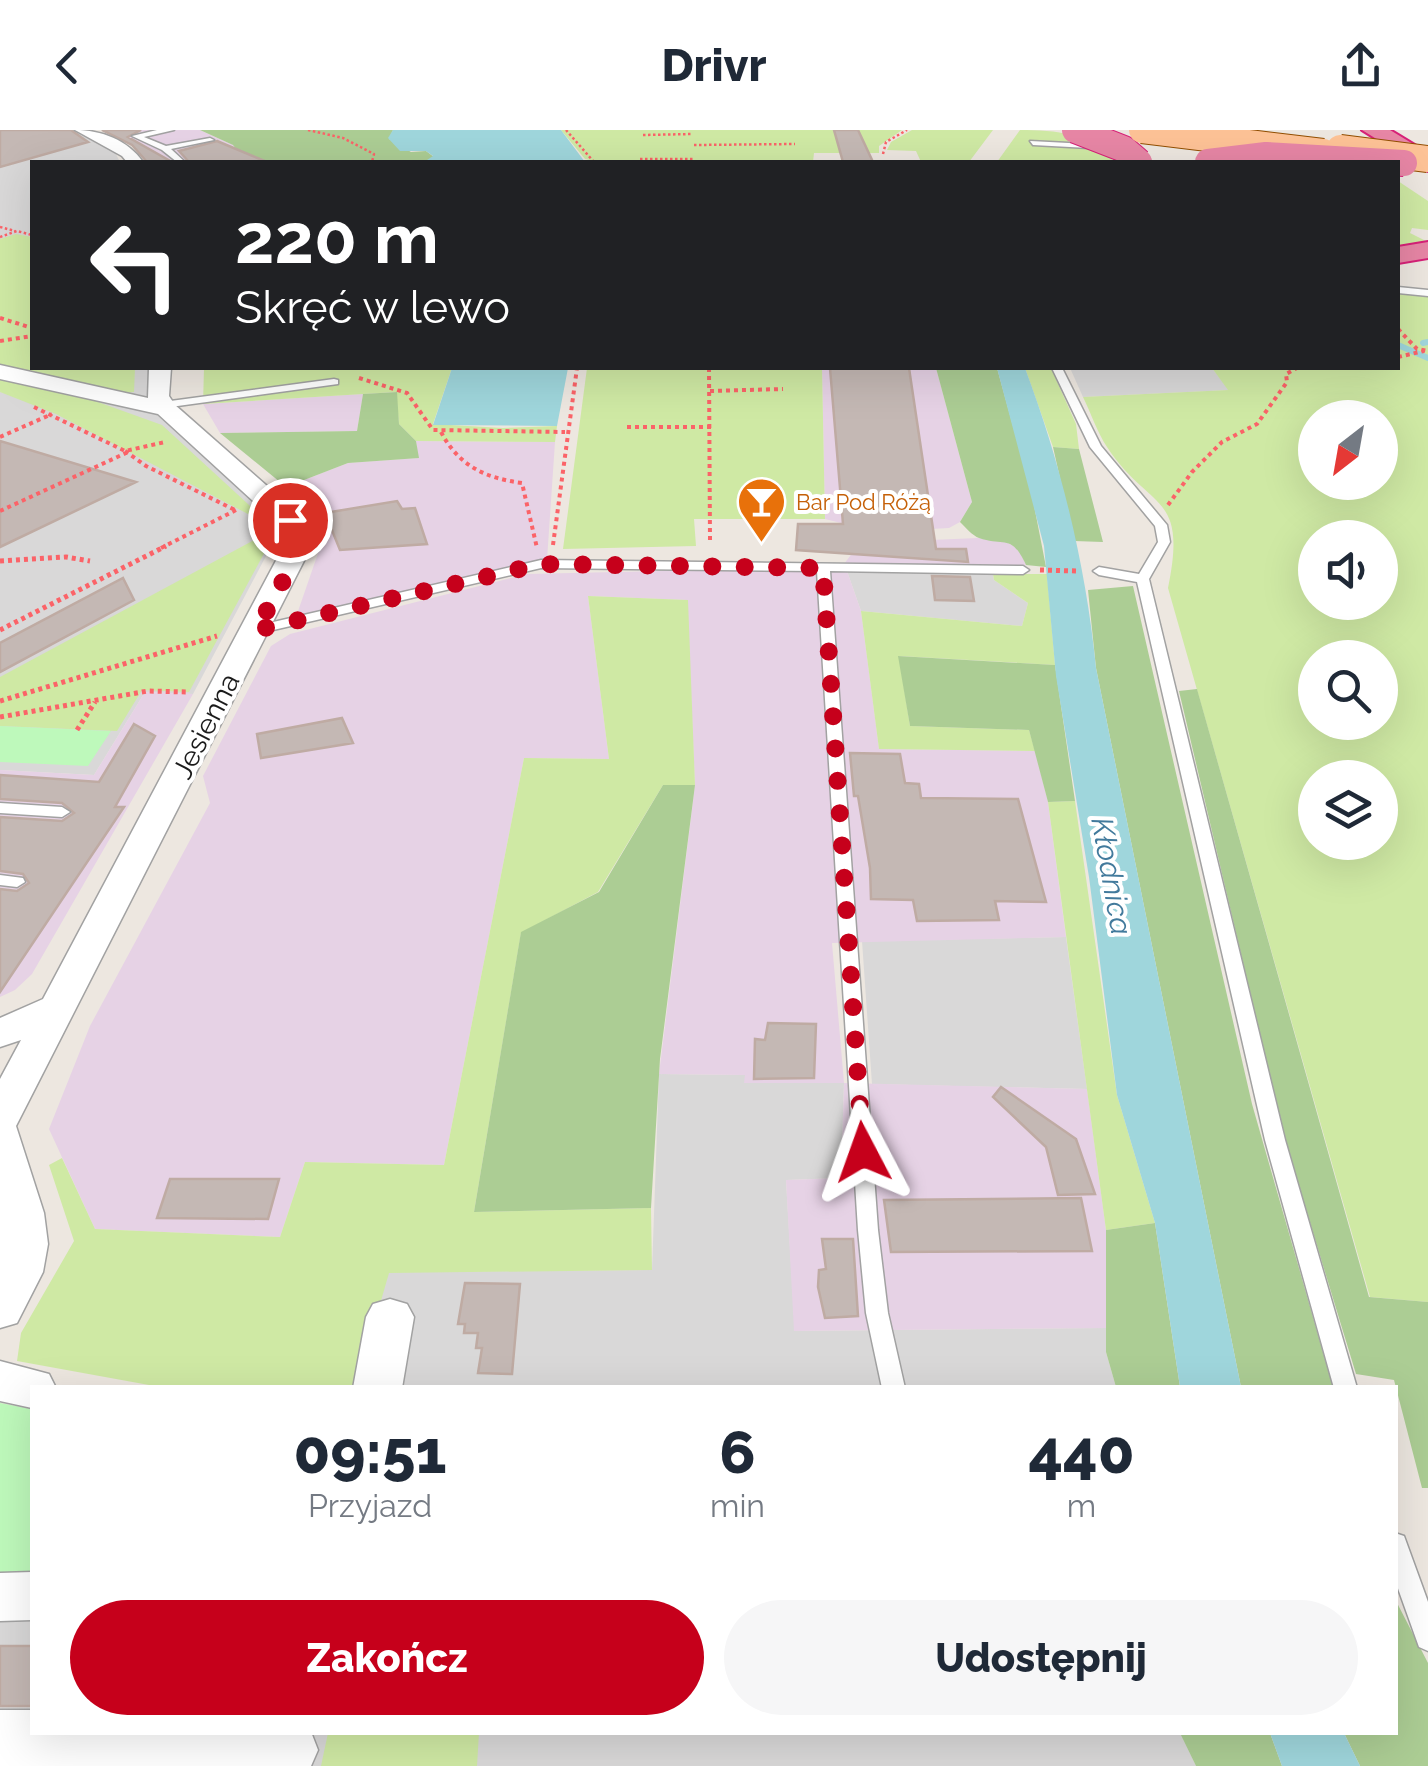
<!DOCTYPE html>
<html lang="pl">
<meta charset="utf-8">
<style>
:root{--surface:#fff;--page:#f6f6f7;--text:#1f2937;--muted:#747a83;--accent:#c6001b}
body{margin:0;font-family:Raleway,sans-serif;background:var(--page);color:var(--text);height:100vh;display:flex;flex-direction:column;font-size:38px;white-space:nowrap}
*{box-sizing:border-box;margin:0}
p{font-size:32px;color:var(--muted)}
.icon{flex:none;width:55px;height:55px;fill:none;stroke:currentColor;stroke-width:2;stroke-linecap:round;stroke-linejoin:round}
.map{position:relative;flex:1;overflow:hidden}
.panel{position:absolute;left:30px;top:1255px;width:1368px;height:350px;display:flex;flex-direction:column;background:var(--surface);border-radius:0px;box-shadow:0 10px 40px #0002}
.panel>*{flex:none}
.banner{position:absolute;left:30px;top:30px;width:1370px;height:210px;border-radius:0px;box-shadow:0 10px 40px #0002;background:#202124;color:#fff;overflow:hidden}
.needle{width:65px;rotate:211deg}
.tools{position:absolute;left:1298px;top:270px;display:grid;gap:20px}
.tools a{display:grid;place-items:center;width:100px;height:100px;border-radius:50%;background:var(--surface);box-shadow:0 10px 40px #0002;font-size:50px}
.pin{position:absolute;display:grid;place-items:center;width:85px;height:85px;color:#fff;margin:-42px;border:5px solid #fff;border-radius:50%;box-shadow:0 2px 10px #0007}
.me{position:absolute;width:110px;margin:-55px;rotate:356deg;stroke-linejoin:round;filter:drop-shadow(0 0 8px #0008)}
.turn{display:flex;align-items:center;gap:35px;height:210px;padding:0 40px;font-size:45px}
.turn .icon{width:130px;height:130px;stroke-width:2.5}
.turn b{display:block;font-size:70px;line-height:85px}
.eta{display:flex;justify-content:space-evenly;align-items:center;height:170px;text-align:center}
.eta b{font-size:60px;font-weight:800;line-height:70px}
.cta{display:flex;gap:20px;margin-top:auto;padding:20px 40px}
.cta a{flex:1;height:115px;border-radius:60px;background:var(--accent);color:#fff;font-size:40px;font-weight:800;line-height:115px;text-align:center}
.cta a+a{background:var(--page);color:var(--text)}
header{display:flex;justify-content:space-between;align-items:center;height:130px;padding:0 40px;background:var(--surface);font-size:45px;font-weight:800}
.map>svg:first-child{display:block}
.residential{fill:#d9d8d8}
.industrial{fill:#e6d2e5}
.grass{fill:#cfe9a4;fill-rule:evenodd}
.forest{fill:#accd94}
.park{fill:#bef9bb}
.water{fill:#9fd6dc}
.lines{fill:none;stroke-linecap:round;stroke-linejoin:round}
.stream{stroke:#9fd6dc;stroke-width:6}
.building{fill:#c4b8b4;stroke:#bfaba3;stroke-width:2.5}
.service-casing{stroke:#a2a2a2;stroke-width:3}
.minor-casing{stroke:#a2a2a2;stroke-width:3}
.motorway-casing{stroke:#d72178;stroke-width:4}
.path-far2{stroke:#fb6368;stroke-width:2.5;stroke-dasharray:2.5 2.5;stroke-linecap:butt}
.path-far1{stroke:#fb6368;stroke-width:4;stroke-dasharray:4 4;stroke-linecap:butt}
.path{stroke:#fb6368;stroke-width:5;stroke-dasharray:4 4;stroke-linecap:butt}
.service{fill:#fff;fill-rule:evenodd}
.minor{fill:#fff;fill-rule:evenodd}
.motorway{fill:#e786a5;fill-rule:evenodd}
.primary-bridge-casing{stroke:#924e00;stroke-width:28;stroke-linecap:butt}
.motorway-bridge-casing{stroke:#d72178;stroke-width:28;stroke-linecap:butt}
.primary-bridge{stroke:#fdc296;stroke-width:26}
.motorway-bridge{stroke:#e786a5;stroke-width:26}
.route{stroke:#c6001b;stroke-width:18;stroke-dasharray:0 32.4}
.labels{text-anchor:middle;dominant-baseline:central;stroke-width:8;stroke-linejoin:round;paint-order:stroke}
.far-food-label{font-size:22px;fill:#c56008;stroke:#fff;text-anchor:start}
.street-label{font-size:28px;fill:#1b1b1b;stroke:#fff}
.water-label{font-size:30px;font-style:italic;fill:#427a9c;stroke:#fff}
</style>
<header><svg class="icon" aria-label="back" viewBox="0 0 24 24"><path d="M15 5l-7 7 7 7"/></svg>Drivr<svg class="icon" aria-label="share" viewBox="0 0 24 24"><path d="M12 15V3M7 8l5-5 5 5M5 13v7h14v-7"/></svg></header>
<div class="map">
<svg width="1428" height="1636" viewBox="0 0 1428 1636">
<rect width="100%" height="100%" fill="#ede7e0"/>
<path class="residential" d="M 0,0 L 79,0 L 113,18 L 120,32 L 32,32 L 32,238 L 150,238 L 155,283 L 282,396 L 193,564 L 145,562 L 94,645 L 0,640 Z
M 1070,238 L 1212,238 L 1229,260 L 1083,267 Z
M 847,441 L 993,444 L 994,450 L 1028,473 L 1022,496 L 861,481 Z
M 1066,807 L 1087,959 L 872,954 L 862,811 Z
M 659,944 L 746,945 L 745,953 L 844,953 L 841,1048 L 786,1050 L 795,1201 L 1106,1198 L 1106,1222 L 1116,1257 L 356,1258 L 388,1142 L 652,1140 Z
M 0,1443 L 32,1443 L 32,1602 L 1180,1602 L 1196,1636 L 0,1636 Z"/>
<path class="industrial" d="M 113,0 L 200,0 L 233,15 L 246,32 L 163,32 L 159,24 Z
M 822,238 L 936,238 L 972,372 L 960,392 L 949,398 L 877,402 L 825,389 Z
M 363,264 L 357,301 L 220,303 L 203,274 Z
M 416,311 L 555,312 L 547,430 L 296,487 L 324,406 L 286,357 L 348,333 L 418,328 Z
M 978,408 L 1002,410 L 1018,418 L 1026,435 L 844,434 L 860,413 Z
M 752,439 L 847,441 L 861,481 L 879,619 L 1035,621 L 1048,672 L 1066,807 L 832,813 L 844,953 L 1087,959 L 1106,1100 L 1106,1198 L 794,1201 L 786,1050 L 841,1048 L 844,953 L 744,953 L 745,945 L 659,944 L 695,655 L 687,470 L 588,466 L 609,629 L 524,628 L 444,1035 L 305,1032 L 280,1107 L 95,1099 L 49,999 L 90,896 L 210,673 L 203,646 L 271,516 L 290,504 L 527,444 Z
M 145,562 L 193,564 L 32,844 L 15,860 L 0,867 L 0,640 L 94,645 Z"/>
<path class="grass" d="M 561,0 L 902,0 L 879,16 L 879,23 L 814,23 L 813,32 L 599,32 L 585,29 Z
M 912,0 L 993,0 L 969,32 L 921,32 L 916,21 L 887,20 L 891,12 Z
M 1020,0 C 1056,0 1091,3 1114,32 L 997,32 Z
M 1398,51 L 1428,71 L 1428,100 L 1412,98 L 1410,103 L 1428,112 L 1417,120 L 1398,123 Z
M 16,104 L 32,107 L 32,238 L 135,238 L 134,262 L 110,264 L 0,236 L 0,109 Z
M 1398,161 L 1428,164 L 1428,1172 L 1370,1167 L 1168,458 C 1188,361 1150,382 1107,317 C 1097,302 1091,283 1083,267 L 1228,260 L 1212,238 L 1398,238 ZM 1315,288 L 1380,288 L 1380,352 L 1315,352 ZM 1315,408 L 1380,408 L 1380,472 L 1315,472 ZM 1315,528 L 1380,528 L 1380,592 L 1315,592 ZM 1315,648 L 1380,648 L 1380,712 L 1315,712 Z
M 204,238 L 452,238 L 433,294 L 503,298 L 557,296 L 555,312 L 416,311 L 399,294 L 396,262 L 203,274 Z
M 587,238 L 822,238 L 825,389 L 694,389 L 696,416 L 563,419 Z
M 1025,238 L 1051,238 L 1076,294 L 1079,319 L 1053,317 Z
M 0,246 L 84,267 L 162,295 L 273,397 L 56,284 L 0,262 Z
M 267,403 L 274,405 L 189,562 L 142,560 L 117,601 L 0,596 L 0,547 Z
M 993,444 L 1047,444 L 1055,535 L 899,526 L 910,596 L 1029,600 L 1035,621 L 879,619 L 861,481 L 1022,496 L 1028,473 L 994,450 Z
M 588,466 L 688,470 L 695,655 L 663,655 L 598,762 L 521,803 L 474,1082 L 651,1078 L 652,1140 L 389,1143 L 356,1257 L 160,1257 L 17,1231 L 21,1203 L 74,1111 L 49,1035 L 62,1028 L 95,1099 L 280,1107 L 305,1032 L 444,1035 L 524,628 L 609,629 Z
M 1075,671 L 1117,965 L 1155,1093 L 1106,1100 L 1048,672 Z
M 328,1603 L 479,1603 L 477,1636 L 321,1636 Z"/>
<path class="forest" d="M 200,0 L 393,0 L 389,9 L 411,22 L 426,21 L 434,27 L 424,32 L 246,32 L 233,15 Z
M 936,238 L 997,238 L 1032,365 L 1046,437 L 1026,435 C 1011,403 1005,417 979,408 C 973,406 965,397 960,392 L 972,372 Z
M 397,262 L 399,294 L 416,311 L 419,328 L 348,333 L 286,357 L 220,303 L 357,301 L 363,264 Z
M 1053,317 L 1079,319 L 1103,412 L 1074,411 Z
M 1133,456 L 1252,974 L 1333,1257 L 1241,1257 L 1096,538 L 1088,460 Z
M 898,526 L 1055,535 L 1075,671 L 1048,672 L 1029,600 L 910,596 Z
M 1197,559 L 1369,1167 L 1428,1172 L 1428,1358 L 1422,1358 L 1394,1250 L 1356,1244 L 1284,1007 L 1179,561 Z
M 663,655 L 695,655 L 660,929 L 651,1078 L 474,1082 L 521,802 L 599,762 Z
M 1155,1093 L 1180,1257 L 1116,1257 L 1106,1222 L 1106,1100 Z
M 1395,1469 L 1428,1533 L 1428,1636 L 1360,1636 L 1344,1603 L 1395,1602 Z
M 1180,1603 L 1270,1603 L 1282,1636 L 1196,1636 Z"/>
<path class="park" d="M 0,596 L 111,601 L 88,636 L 0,632 Z
M 0,1273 L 32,1279 L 32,1443 L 0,1443 Z"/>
<path class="water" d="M 393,0 L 561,0 L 585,32 L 424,32 L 433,26 L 426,21 L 400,21 L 388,8 Z
M 452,238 L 568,238 L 557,296 L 433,295 Z
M 997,238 L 1025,238 C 1061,334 1086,436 1096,538 L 1241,1257 L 1180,1257 L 1155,1093 L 1117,965 L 1089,747 L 1056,546 L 1044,416 Z
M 1270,1603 L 1344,1603 L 1360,1636 L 1282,1636 Z"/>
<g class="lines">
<path class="stream" d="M 1423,213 L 1428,212
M 1398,215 L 1428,228"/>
</g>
<path class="building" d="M 0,0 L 71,0 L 88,12 L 0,37 Z
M 102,0 L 141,0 L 128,7 L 172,32 L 147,32 L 132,15 Z
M 834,0 L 858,0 L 873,32 L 843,32 Z
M 217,11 L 267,32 L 189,32 L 179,21 Z
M 830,238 L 909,238 L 936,419 L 966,419 L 968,432 L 796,420 L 798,394 L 843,394 Z
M 0,311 L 136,352 L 0,417 Z
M 397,371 L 402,379 L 415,378 L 427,414 L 340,420 L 325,383 Z
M 932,446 L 970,447 L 974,471 L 935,470 Z
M 123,448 L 134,470 L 0,542 L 0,513 Z
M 342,588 L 353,613 L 261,628 L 257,604 Z
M 134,594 L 155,606 L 115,677 L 124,677 L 0,862 L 0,759 L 17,761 L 29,753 L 23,744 L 0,741 L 0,687 L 62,691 L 74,683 L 62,673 L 0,669 L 0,645 L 99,652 Z
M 850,623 L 900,624 L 905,653 L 919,654 L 921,668 L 1018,669 L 1046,772 L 995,771 L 999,790 L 917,791 L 913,770 L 871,769 L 870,738 L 858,666 L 854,666 Z
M 768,893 L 816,894 L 814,948 L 754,949 L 755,909 L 765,910 Z
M 1001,957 L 1076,1009 L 1095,1064 L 1058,1065 L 1046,1017 L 993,967 Z
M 170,1049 L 279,1049 L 268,1089 L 157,1088 Z
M 1081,1068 L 1092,1121 L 891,1122 L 884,1070 Z
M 822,1109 L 853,1109 L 858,1186 L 825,1188 L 818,1157 L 819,1140 L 826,1139 Z
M 465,1153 L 520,1154 L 512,1244 L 478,1243 L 482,1218 L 476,1218 L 478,1203 L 464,1203 L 465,1194 L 458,1194 Z
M 0,1516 L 32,1516 L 32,1576 L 0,1576 Z"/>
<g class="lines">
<defs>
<path id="service" d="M 157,0 L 174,0 L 144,7 L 166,16 L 210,8 L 214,10 L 171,19 L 185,32 L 177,32 L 162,20 L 132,6 Z
M 1030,11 L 1107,15 L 1111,17 L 1107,19 L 1033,15 Z
M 1398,157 L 1428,160 L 1428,166 L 1398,163 Z
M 1052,238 L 1062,238 L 1101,316 L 1167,395 L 1170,412 L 1149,449 L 1285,1010 L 1357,1258 L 1334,1258 L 1265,1010 L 1137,452 L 1099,445 L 1093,441 L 1099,437 L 1139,444 L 1158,412 L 1155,396 L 1090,317 Z
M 334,249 L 338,250 L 338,254 L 163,278 L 158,275 L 163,272 Z
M 541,430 L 1023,436 L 1029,440 L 1023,444 L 830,441 L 878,1100 L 888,1183 L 905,1258 L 882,1258 L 866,1183 L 858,1100 L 817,441 L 541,438 L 256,504 L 249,500 L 256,496 Z
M 0,673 L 62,677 L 70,682 L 62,687 L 0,683 Z
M 0,745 L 23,748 L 25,752 L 17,757 L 0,755 Z
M 1395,1403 L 1404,1406 L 1428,1472 L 1428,1521 L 1419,1517 L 1395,1450 Z"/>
<path id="minor" d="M 75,0 C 101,0 128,10 143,32 L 127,32 L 122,26 Z
M 0,235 L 148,268 L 149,238 L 171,238 L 169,266 L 175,275 L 299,384 L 310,405 L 307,425 L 16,996 L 44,1083 L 48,1114 L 43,1142 L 17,1193 L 0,1198 L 0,949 L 21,910 L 0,917 L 0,888 L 43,869 L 279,425 L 284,405 L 278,394 L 158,284 L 0,249 Z
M 390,1169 L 407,1174 L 414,1187 L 402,1258 L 353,1258 L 366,1187 L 373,1174 Z
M 0,1231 L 49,1244 L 56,1258 L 32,1258 L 32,1278 L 0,1271 Z
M 32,1442 L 32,1490 L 0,1491 L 0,1443 Z
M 0,1580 L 32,1580 L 32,1602 L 311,1602 L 318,1620 L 311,1636 L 0,1636 Z"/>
<path id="motorway" d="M 1362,0 L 1390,0 L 1428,23 L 1428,41 Z
M 1428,112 L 1428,128 L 1398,133 L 1398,117 Z"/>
</defs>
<use href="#service" class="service-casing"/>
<use href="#minor" class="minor-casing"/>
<use href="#motorway" class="motorway-casing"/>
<path class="path-far2" d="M 308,0 L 343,8 L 374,24 L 372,32
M 566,0 L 594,32
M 643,5 L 693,4
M 694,15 L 795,14
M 883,24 L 886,12 L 907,0
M 640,29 L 695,29
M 0,97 L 15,101
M 0,107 L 17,101 L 32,105"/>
<path class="path-far1" d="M 0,188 L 32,198
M 1398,199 L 1417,219 L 1428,221
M 0,211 L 32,206
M 1398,227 L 1424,221
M 709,238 L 710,411
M 359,248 L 407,263 L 433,300 L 565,302
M 710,261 L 783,259
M 34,277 L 125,321 L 165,312
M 627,297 L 711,297
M 441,302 C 459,336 485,348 522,353 L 537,418
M 0,307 L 52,284
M 125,321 L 146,336 L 235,380
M 1168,375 L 1192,342 L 1222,312 L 1257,294 L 1287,252 L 1286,244 L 1297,238
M 0,381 L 126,323
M 553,415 L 577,238
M 161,418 L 238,379"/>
<path class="path" d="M 0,431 L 66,427 L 90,431
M 1040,440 L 1078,441
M 0,500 L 166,416
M 0,571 L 217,506
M 0,587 L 148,561 L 188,562
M 77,600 L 95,572"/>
<use href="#service" class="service"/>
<use href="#minor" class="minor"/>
<use href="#motorway" class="motorway"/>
<defs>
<path id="primary-bridge" d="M 1142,0 L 1323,22
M 1340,18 L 1428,29"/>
<path id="motorway-bridge" d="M 1075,0 L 1124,19 L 1139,32
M 1208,32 L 1266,25 L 1404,33"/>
</defs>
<use href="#primary-bridge" class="primary-bridge-casing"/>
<use href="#motorway-bridge" class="motorway-bridge-casing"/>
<use href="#primary-bridge" class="primary-bridge"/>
<use href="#motorway-bridge" class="motorway-bridge"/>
</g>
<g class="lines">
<path class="route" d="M 290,390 C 306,425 272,469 256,500 L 541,434 L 823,438 L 863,1022"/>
</g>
<defs>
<symbol id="bar-pin" viewBox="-11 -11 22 30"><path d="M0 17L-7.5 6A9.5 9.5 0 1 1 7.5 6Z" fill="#e8710a" stroke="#fff"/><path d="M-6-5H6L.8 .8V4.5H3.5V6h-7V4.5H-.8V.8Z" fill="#fff"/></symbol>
</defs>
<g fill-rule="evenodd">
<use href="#bar-pin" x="734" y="344" width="55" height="75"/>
</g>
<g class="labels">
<g class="far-food-label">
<text x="796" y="372">Bar Pod Różą</text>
</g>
<g class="street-label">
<text transform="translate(206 596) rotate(-63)">Jesienna</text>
</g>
<g class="water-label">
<text transform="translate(1112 746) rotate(80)">Kłodnica</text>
</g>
</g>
</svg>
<div class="tools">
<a><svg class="needle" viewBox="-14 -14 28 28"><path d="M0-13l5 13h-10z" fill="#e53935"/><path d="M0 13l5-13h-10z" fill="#747a83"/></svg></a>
<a><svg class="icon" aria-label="sound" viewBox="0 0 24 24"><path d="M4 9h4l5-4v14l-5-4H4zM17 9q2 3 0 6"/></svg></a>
<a><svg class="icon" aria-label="search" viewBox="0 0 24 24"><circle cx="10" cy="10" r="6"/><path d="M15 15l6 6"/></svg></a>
<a><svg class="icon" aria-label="layers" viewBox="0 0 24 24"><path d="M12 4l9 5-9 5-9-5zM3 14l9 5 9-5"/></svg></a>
</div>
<div class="pin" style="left:290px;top:390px;background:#d93025"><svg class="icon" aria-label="arrive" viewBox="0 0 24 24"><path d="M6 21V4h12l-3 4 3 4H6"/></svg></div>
<svg class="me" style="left:863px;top:1022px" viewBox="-20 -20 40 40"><path d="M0-17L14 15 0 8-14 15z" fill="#c6001b" stroke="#fff" stroke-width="4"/></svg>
<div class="banner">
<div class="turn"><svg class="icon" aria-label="left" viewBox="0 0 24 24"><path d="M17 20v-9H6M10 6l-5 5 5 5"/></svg><div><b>220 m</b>Skręć w lewo</div></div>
</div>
<section class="panel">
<div class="eta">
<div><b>09:51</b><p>Przyjazd</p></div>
<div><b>6</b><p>min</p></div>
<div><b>440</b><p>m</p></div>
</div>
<div class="cta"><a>Zakończ</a><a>Udostępnij</a></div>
</section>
</div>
